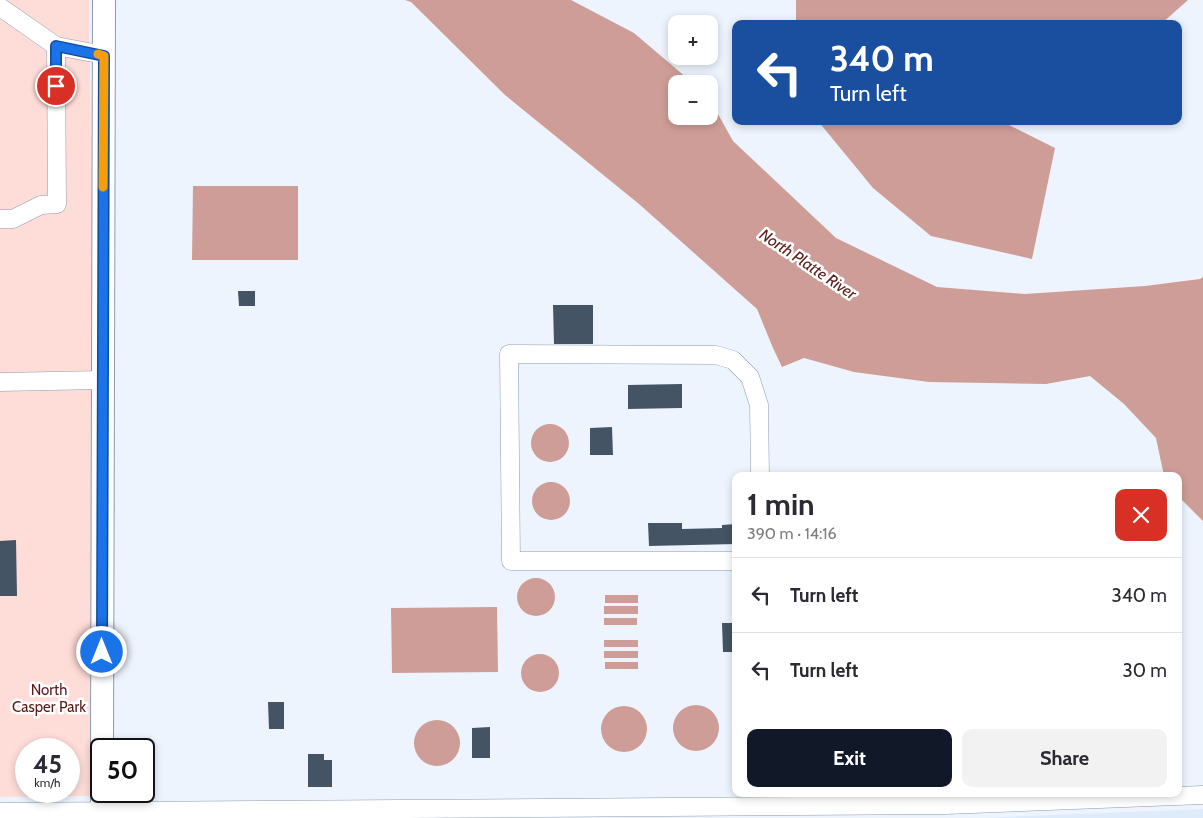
<!DOCTYPE html>
<meta charset="utf-8">
<style>
:root{--surface:#fff;--page:#f2f2f3;--text:#2b2b33;--muted:#7c7c81;--line:#e1e1e2;--accent:#111827}
body{margin:0;font-family:Cabin,sans-serif;background:var(--page);color:var(--text);height:100vh;display:flex;flex-direction:column;font-size:19px;white-space:nowrap}
*{box-sizing:border-box;margin:0}
p{font-size:16px;color:var(--muted)}
.icon{flex:none;width:28px;height:28px;fill:none;stroke:currentColor;stroke-width:2;stroke-linecap:round;stroke-linejoin:round}
.map{position:relative;flex:1;overflow:hidden}
.panel{position:absolute;left:732px;top:472px;width:450px;height:325px;display:flex;flex-direction:column;background:var(--surface);border-radius:10px;box-shadow:0 2px 8px #0003}
.panel>*{flex:none}
.guide{position:absolute;left:732px;top:20px;width:450px;height:105px;border-radius:10px;box-shadow:0 2px 8px #0003;background:#1a4fa0;color:#fff;overflow:hidden}
.tools{position:absolute;left:668px;top:15px;display:grid;gap:10px}
.tools a{display:grid;place-items:center;width:50px;height:50px;border-radius:10px;background:var(--surface);box-shadow:0 2px 8px #0003;font-size:25px}
.speed{position:absolute;left:15px;top:738px;display:flex;gap:10px;font-size:25px;font-weight:700;text-align:center}
.speed>*{display:grid;place-content:center;width:65px;height:65px;border-radius:50%;background:var(--surface);box-shadow:0 2px 8px #0003;line-height:1}
.speed small{font-size:12px;font-weight:400}
.speed .limit{border:2px solid #111;border-radius:8px;background:#fff;color:#111}
.pin{position:absolute;display:grid;place-items:center;width:42px;height:42px;color:#fff;margin:-21px;border:2px solid #fff;border-radius:50%;box-shadow:0 1px 5px #0007}
.me{position:absolute;width:55px;margin:-28px;rotate:0deg;stroke-linejoin:round;filter:drop-shadow(0 0 4px #0008)}
.turn{display:flex;align-items:center;gap:18px;height:105px;padding:0 15px;font-size:22px}
.turn .icon{width:65px;height:65px;stroke-width:2.5}
.turn b{display:block;font-size:35px;line-height:42px}
.round{display:grid;place-items:center;flex:none;width:52px;height:52px;border-radius:10px;background:var(--page)}
.summary{display:flex;align-items:center;justify-content:space-between;height:85px;padding:0 15px}
h1{font-size:30px;font-weight:700;line-height:38px}
.action{display:flex;gap:10px;margin-top:auto;padding:10px 15px}
.action a{flex:1;height:58px;border-radius:10px;background:var(--accent);color:#fff;font-size:20px;font-weight:700;line-height:58px;text-align:center}
.action a+a{background:var(--page);color:var(--text)}
ul{padding:0;list-style:none}
li{display:flex;align-items:center;gap:15px;height:75px;padding:0 15px;border-top:1px solid var(--line)}
li div{flex:1}
li b{display:block;font-size:19px}
li em{font-style:normal}
.map>svg:first-child{display:block}
.built{fill:#ddebfb}
.green{fill:#fedcd8;fill-rule:evenodd}
.water{fill:#cf9d97}
.building{fill:#445465}
.lines{fill:none;stroke-linecap:round;stroke-linejoin:round}
.minor-casing{stroke:#8b9caf;stroke-width:19}
.major-casing{stroke:#8b9caf;stroke-width:24}
.minor{stroke:#fff;stroke-width:18}
.major{stroke:#fff;stroke-width:22}
.route-casing{stroke:#114b97;stroke-width:12}
.route{stroke:#1a73e8;stroke-width:9}
.slow{stroke:#f59e0b;stroke-width:9}
.labels{text-anchor:middle;dominant-baseline:central;stroke-width:5;stroke-linejoin:round;paint-order:stroke}
.park-label{font-size:15px;fill:#581a18;stroke:#fff}
.water-label{font-size:16px;font-style:italic;fill:#5e201d;stroke:#fff}
</style>
<div class="map">
<svg width="1203" height="818" viewBox="0 0 1203 818">
<rect width="100%" height="100%" fill="#edf4fd"/>
<path class="built" d="M 1203,809 L 1203,818 L 982,818 Z"/>
<path class="green" d="M 0,0 L 89,0 L 101,796 L 0,797 ZM 26,749 L 69,749 L 69,791 L 26,791 Z"/>
<path class="water" d="M 405,0 L 571,0 L 634,33 L 694,84 L 676,84 L 676,116 L 709,116 L 709,98 L 733,141 L 836,238 L 937,287 L 1025,294 L 1145,286 L 1200,279 L 1203,277 L 1203,521 L 1179,497 L 1179,476 L 1164,476 L 1156,438 L 1124,404 L 1090,376 L 1046,384 L 929,382 L 854,372 L 804,358 L 782,367 L 773,348 L 757,309 L 639,204 L 505,95 L 411,2 Z
M 796,0 L 1188,0 L 1161,24 L 796,24 Z
M 818,121 L 1001,121 L 1055,148 L 1032,259 L 931,236 L 873,188 Z
M 193,186 L 298,186 L 298,260 L 192,260 Z
M531 443a19 19 0 1 1 38 0a19 19 0 1 1-38 0Z
M532 501a19 19 0 1 1 38 0a19 19 0 1 1-38 0Z
M517 597a19 19 0 1 1 38 0a19 19 0 1 1-38 0Z
M 605,595 L 638,595 L 638,603 L 605,603 Z
M 604,606 L 638,606 L 638,614 L 604,614 Z
M 497,607 L 498,672 L 392,673 L 391,608 Z
M 604,618 L 637,618 L 637,625 L 604,625 Z
M 604,640 L 638,640 L 638,647 L 604,647 Z
M 604,651 L 638,651 L 638,658 L 604,658 Z
M521 673a19 19 0 1 1 38 0a19 19 0 1 1-38 0Z
M 605,662 L 638,662 L 638,669 L 605,669 Z
M673 728a23 23 0 1 1 46 0a23 23 0 1 1-46 0Z
M601 729a23 23 0 1 1 46 0a23 23 0 1 1-46 0Z
M414 743a23 23 0 1 1 46 0a23 23 0 1 1-46 0Z"/>
<path class="building" d="M 238,291 L 255,291 L 255,306 L 239,306 Z
M 553,305 L 593,305 L 593,344 L 554,344 Z
M 682,384 L 682,408 L 628,409 L 628,385 Z
M 612,427 L 613,455 L 590,455 L 590,428 Z
M 648,523 L 682,523 L 682,529 L 722,528 L 722,525 L 736,524 L 736,544 L 649,546 Z
M 16,540 L 17,596 L 0,596 L 0,541 Z
M 722,623 L 736,623 L 736,652 L 723,652 Z
M 268,702 L 284,702 L 284,729 L 269,729 Z
M 490,727 L 490,758 L 472,758 L 472,728 Z
M 308,754 L 324,754 L 324,760 L 332,760 L 332,787 L 308,787 Z"/>
<g class="lines">
<defs>
<path id="minor" d="M 0,7 L 56,46 L 104,55
M 0,219 L 13,219 L 41,205 L 57,204 L 56,46
M 0,382 L 102,380
M 736,561 L 511,561 L 509,354 L 716,355 L 733,360 L 750,377 L 759,405 L 760,476
M 0,812 L 946,805 L 1203,795"/>
<path id="major" d="M 102,749 L 104,0
M 102,818 L 102,791"/>
</defs>
<use href="#minor" class="minor-casing"/>
<use href="#major" class="major-casing"/>
<use href="#minor" class="minor"/>
<use href="#major" class="major"/>
</g>
<g class="lines">
<defs>
<path id="route" d="M 56,86 L 56,46 L 104,56 L 102,652"/>
</defs>
<use href="#route" class="route-casing"/>
<use href="#route" class="route"/>
<path class="slow" d="M 98,54 L 104,56 L 103,187"/>
</g>
<g class="labels">
<g class="park-label">
<text x="49" y="690">North<tspan x="49" dy="17">Casper Park</tspan></text>
</g>
<g class="water-label">
<text transform="translate(808 264) rotate(34)">North Platte River</text>
</g>
</g>
</svg>
<div class="tools">
<a>+</a>
<a>−</a>
</div>
<div class="speed"><div>45<small>km/h</small></div><div class="limit">50</div></div>
<div class="pin" style="left:56px;top:86px;background:#d93025"><svg class="icon" aria-label="arrive" viewBox="0 0 24 24"><path d="M6 21V4h12l-3 4 3 4H6"/></svg></div>
<svg class="me" style="left:102px;top:652px" viewBox="-20 -20 40 40"><circle r="17" fill="#1a73e8" stroke="#fff" stroke-width="3"/><path d="M0-11L8 9 0 5-8 9z" fill="#fff"/></svg>
<div class="guide">
<div class="turn"><svg class="icon" aria-label="left" viewBox="0 0 24 24"><path d="M17 20v-9H6M10 6l-5 5 5 5"/></svg><div><b>340 m</b>Turn left</div></div>
</div>
<section class="panel">
<div class="summary"><div><h1>1 min</h1><p>390 m · 14:16</p></div><a class="round" style="background:#d93025;color:#fff"><svg class="icon" aria-label="close" viewBox="0 0 24 24"><path d="M6 6l12 12M18 6L6 18"/></svg></a></div>
<ul>
<li><svg class="icon" aria-label="left" viewBox="0 0 24 24"><path d="M17 20v-9H6M10 6l-5 5 5 5"/></svg><div><b>Turn left</b></div><em>340 m</em></li>
<li><svg class="icon" aria-label="left" viewBox="0 0 24 24"><path d="M17 20v-9H6M10 6l-5 5 5 5"/></svg><div><b>Turn left</b></div><em>30 m</em></li>
</ul>
<div class="action"><a>Exit</a><a>Share</a></div>
</section>
</div>
